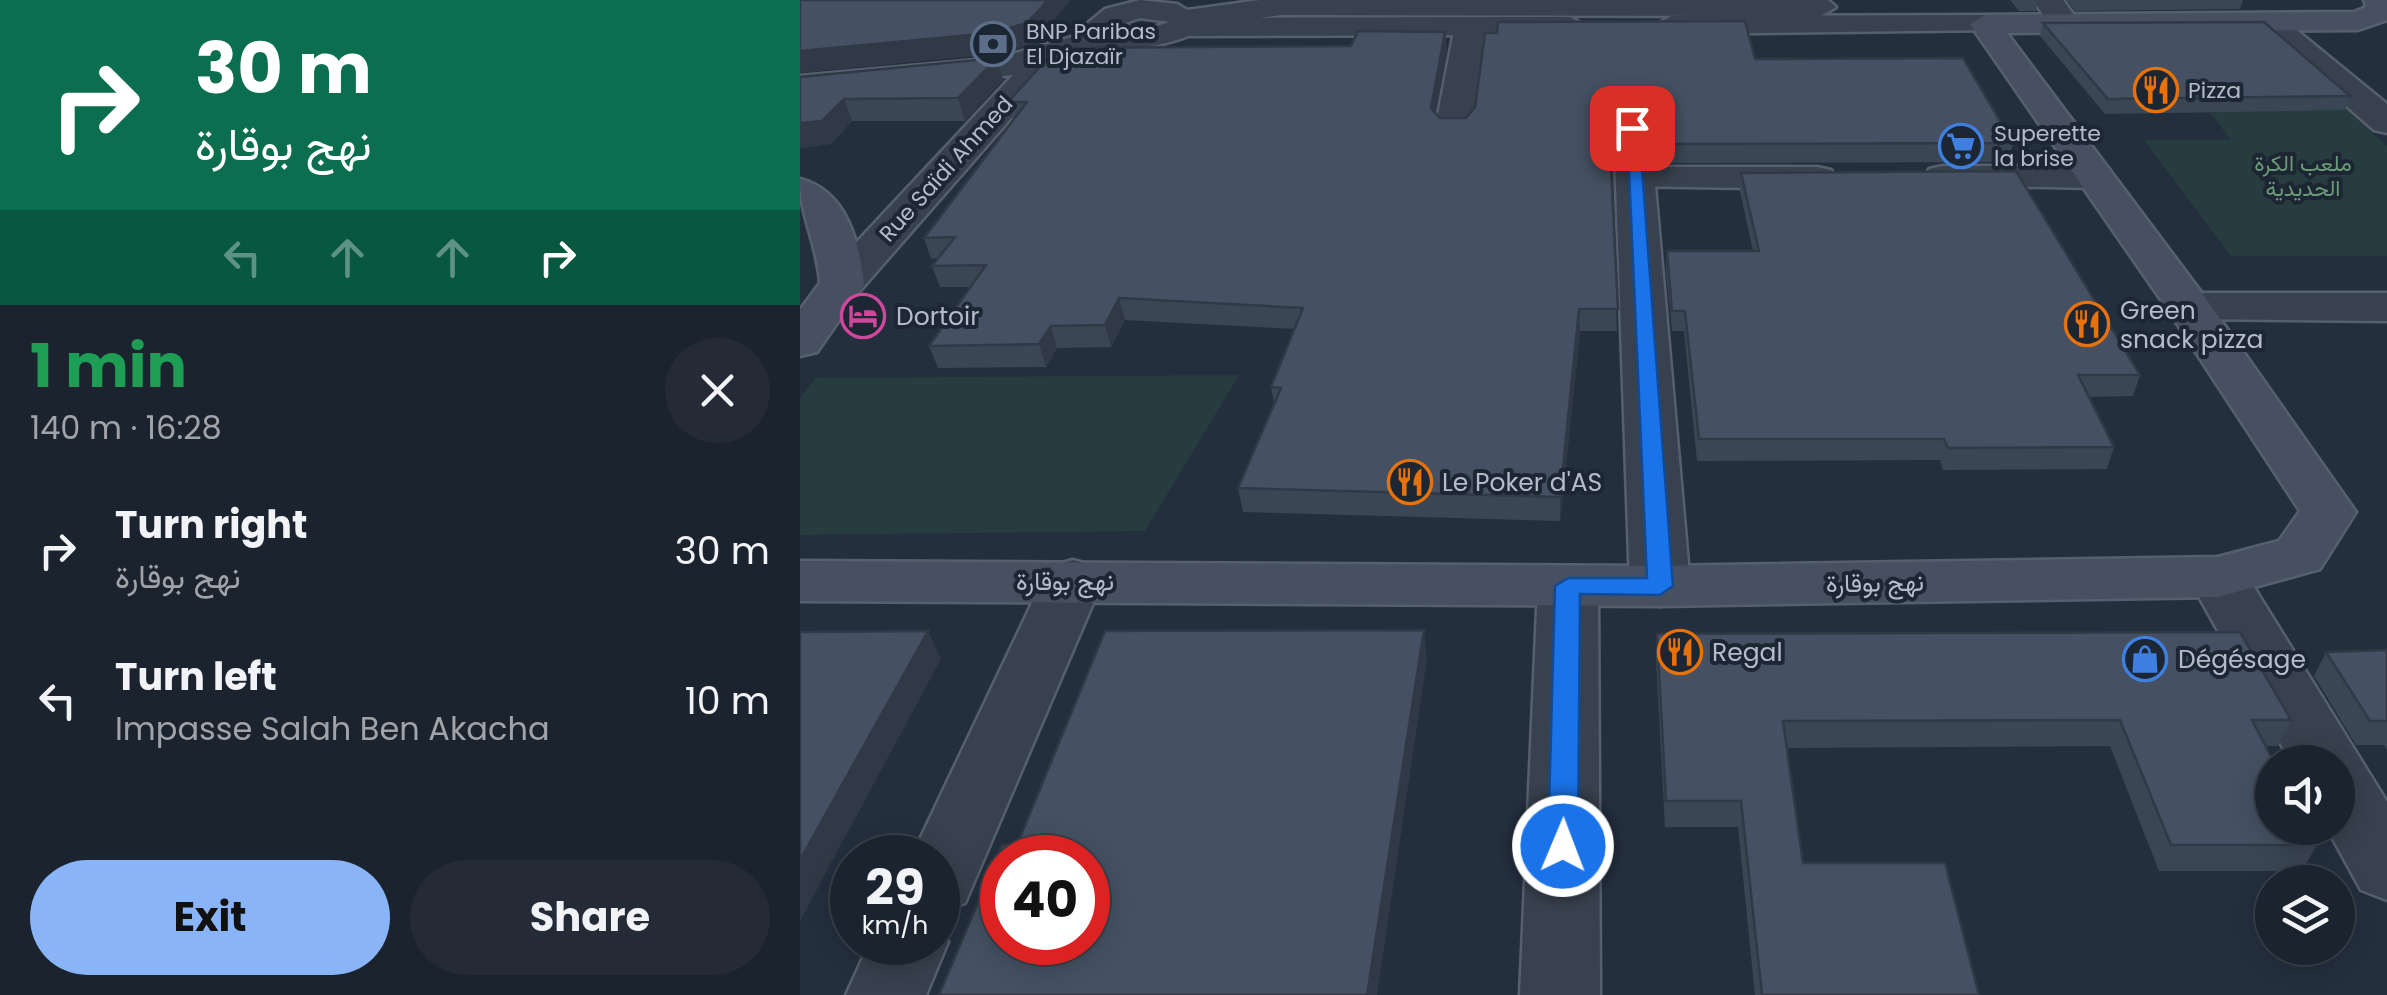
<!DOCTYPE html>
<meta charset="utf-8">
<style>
:root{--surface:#1b232e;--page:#242b36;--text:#f1f3f6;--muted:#a0a4aa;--line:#39404a;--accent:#8ab4f8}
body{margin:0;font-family:Poppins,Vazirmatn,sans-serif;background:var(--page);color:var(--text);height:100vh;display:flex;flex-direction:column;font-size:38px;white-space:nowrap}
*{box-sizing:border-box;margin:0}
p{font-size:32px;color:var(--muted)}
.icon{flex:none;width:55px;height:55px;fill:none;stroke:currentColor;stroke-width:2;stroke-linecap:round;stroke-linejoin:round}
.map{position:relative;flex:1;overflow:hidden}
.sheet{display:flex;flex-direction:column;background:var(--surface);width:800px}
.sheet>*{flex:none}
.guide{background:#0b6e4f;color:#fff;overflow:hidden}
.buttons{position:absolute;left:1455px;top:745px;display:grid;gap:20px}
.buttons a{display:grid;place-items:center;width:100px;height:100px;border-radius:50%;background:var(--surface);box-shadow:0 5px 25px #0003,0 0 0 2px var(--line);font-size:50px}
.speed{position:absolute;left:30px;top:835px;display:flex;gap:20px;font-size:50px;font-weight:700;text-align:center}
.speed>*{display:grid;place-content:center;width:130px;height:130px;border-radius:50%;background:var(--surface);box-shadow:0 5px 25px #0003,0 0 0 2px var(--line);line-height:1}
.speed small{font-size:25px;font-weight:400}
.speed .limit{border:15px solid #d22;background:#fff;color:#111}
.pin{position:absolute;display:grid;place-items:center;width:85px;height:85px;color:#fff;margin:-42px;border-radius:20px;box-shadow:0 5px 15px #0006}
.me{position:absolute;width:110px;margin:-55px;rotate:1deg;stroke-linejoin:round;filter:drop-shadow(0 0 8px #0008)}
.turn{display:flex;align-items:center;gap:35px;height:210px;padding:0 30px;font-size:45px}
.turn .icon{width:130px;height:130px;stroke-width:2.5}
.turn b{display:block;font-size:70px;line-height:85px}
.lanes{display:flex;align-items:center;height:95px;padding:0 30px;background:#0003;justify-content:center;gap:50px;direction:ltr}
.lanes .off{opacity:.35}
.round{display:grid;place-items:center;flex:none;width:105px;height:105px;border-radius:52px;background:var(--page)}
.overview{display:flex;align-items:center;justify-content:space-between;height:170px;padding:0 30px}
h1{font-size:60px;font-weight:700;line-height:75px;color:#1e9e55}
.primary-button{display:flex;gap:20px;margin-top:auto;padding:20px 30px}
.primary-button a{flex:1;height:115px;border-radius:60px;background:var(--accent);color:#111;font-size:40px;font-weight:700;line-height:115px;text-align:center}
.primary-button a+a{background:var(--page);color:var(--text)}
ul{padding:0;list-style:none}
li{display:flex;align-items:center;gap:30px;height:150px;padding:0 30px}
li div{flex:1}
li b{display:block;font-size:38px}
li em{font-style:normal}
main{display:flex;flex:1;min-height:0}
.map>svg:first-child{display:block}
.green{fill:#263c3f}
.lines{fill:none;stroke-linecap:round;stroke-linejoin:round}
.pedestrian-casing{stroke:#565f6c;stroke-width:5}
.minor-casing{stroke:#565f6c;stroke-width:5}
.tertiary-casing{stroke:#565f6c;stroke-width:5}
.secondary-casing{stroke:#565f6c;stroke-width:5}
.pedestrian{fill:#38414e;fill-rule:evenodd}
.minor{fill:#38414e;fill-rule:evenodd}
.tertiary{fill:#38414e;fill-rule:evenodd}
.secondary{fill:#465061;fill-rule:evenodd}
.wall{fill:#3b4654}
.shaded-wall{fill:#303945}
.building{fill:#455162;stroke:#303945;stroke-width:2.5;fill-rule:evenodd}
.route{fill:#1a73e8;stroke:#114b97;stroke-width:2.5}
.labels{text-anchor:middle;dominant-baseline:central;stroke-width:8;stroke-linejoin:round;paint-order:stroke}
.far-poi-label{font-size:22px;fill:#b4bcc9;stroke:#1d2633;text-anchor:start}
.far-park-label{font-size:22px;fill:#6b9a76;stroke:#1d2633}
.far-street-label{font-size:22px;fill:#b4bcc9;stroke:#1d2633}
.poi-label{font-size:25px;fill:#b4bcc9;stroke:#1d2633;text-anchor:start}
.street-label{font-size:25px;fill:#b4bcc9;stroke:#1d2633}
</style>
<main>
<section class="sheet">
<div class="guide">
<div class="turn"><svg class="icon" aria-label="right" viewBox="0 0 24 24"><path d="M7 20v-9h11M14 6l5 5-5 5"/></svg><div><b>30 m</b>نهج بوقارة</div></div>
<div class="lanes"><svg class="icon off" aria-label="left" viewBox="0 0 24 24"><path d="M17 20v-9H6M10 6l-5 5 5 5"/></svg><svg class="icon off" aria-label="ahead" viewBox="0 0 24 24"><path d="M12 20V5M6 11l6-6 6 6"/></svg><svg class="icon off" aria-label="ahead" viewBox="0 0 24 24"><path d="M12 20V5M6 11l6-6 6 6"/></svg><svg class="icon" aria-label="right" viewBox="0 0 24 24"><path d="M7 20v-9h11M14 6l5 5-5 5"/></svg></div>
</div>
<div class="overview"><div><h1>1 min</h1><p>140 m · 16:28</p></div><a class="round"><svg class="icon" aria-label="close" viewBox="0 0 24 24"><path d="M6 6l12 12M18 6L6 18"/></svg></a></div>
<ul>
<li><svg class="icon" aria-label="right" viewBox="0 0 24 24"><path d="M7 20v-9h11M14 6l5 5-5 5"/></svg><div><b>Turn right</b><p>نهج بوقارة</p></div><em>30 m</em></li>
<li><svg class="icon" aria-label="left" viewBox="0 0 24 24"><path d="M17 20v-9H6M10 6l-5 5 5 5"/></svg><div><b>Turn left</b><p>Impasse Salah Ben Akacha</p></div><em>10 m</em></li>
</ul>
<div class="primary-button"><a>Exit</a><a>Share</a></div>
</section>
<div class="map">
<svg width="1587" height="995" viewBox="0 0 1587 995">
<rect width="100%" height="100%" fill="#242f3e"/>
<path class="green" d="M 1385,80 L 1514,80 L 1587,146 L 1587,256 L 1431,256 L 1344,140 L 1431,140 Z
M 439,375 L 345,531 L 0,535 L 0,399 L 15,378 Z"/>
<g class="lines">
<defs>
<path id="pedestrian" d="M 1143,166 L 1295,166 L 1309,169 L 1314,177 L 1309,185 L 1295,188 L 1129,185 L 1124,177 L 1129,169 Z
M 836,167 L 1017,167 L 1031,170 L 1036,178 L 1031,186 L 1017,189 L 822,186 L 817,178 L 822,170 Z"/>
<path id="minor" d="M 460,0 L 1028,0 L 1036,7 L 1021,16 L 481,15 L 387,28 L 372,19 L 387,10 Z
M 1233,0 L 1263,0 L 1280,24 L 1265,33 L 1254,30 Z
M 1472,16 L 1483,19 L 1587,104 L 1587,133 L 1574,130 L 1461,31 L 1457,25 Z
M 670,17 L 685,26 L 672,125 L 667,133 L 641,133 L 636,125 L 655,26 Z
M 832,117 L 845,120 L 850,128 L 890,586 L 881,600 L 860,606 L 839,600 L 830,586 L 814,128 L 819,120 Z
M 1388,293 L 1587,293 L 1587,321 L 1388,319 L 1372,316 L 1366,306 L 1372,296 Z
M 1418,557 L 1439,563 L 1587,802 L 1587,900 L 1561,890 L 1527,828 L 1538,828 L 1538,762 L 1491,762 L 1388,577 L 1397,563 Z
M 273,560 L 294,566 L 303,580 L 165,903 L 138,912 L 138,858 L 111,858 L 243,580 L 252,566 Z
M 138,919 L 148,942 L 126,995 L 46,995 L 70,942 L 138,942 Z"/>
<path id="tertiary" d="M 340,0 L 377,4 L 401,18 L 770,17 L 785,26 L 770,35 L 388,36 C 348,53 303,46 262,60 L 58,293 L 42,297 L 26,293 L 20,284 L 26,275 L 213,75 L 0,96 L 0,76 L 198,58 L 286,33 L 282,28 L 305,9 ZM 340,18 L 370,22 L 350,28 L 317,26 Z
M 1185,15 L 1200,24 L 1196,30 L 871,34 L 856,25 L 871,16 Z
M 768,566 L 789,572 L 798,586 L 800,995 L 720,995 L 738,586 L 747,572 Z"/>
<path id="secondary" d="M 1564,0 L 1587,0 L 1587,20 L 1558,30 L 1207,33 L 1404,296 L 1556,512 L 1520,569 L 1418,597 L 860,606 L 0,601 L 0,561 L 860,566 L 1418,557 L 1479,541 L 1500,511 L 1366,307 L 1170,24 L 1185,15 L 1554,12 L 1566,7 Z
M 0,179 C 47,191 59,242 64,284 L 17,352 L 0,356 L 0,310 L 20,283 C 17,242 0,217 0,179 Z"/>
</defs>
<use href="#pedestrian" class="pedestrian-casing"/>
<use href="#minor" class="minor-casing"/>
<use href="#tertiary" class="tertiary-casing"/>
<use href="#secondary" class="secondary-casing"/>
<use href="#pedestrian" class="pedestrian"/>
<use href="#minor" class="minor"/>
<use href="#tertiary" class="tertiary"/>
<use href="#secondary" class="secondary"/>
</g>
<path class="wall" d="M 1210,0 L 1238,0 L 1236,11 L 1219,11 Z
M 1266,0 L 1443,0 L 1440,9 L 1275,11 Z
M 1243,23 L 1550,96 L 1545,110 L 1305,114 L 1240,36 Z
M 647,49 L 635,113 L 640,118 L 666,118 L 955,59 L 1213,143 L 1209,162 L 857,163 L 854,128 L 848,118 L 833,113 L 818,116 L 810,128 L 810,152 L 817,331 L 780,331 L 760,521 L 443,512 L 438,488 L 474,404 L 471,387 L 495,329 L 325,320 L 311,347 L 257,348 L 246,367 L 138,368 L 129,346 L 171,287 L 140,287 L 132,266 L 138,258 L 131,259 L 124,238 L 213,120 L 208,102 Z
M 0,77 L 203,80 L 165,121 L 52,121 L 31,144 L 0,148 Z
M 941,173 L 1340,375 L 1333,396 L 1288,397 L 1314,447 L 1307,469 L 1143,470 L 1140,460 L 897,461 L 884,331 L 872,331 L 866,271 L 867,251 L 953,251 L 940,192 Z
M 857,634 L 1491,720 L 1478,746 L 1466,746 L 1517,845 L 1502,871 L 1359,871 L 1310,746 L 986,748 L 1003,863 L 1179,995 L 955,995 L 938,827 L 865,827 L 856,660 Z
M 1587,650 L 1587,750 L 1584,745 L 1556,745 L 1514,676 L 1526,652 Z"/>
<path class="shaded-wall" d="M 248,0 L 271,0 L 233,44 L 197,54 L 0,73 L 0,51 Z
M 645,32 L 647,49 L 633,127 L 631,108 Z
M 197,58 L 203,80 L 165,121 L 158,98 Z
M 833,95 L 833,113 L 818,116 L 810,128 L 810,109 L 818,98 Z
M 44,99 L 52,121 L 31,144 L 0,148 L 0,123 Z
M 319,298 L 325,320 L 311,347 L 305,325 Z
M 779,309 L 780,331 L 760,521 L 760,497 Z
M 251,326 L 257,348 L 246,367 L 239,344 Z
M 624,630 L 627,659 L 577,995 L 567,995 Z
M 128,631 L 141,659 L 0,921 L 0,860 Z"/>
<path class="building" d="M 0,0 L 248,0 L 227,23 L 191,33 L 0,51 Z
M 945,21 L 955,59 L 1163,58 L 1213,143 L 857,144 L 854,109 L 849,100 L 833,95 L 818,98 L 810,109 L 810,148 L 818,309 L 779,309 L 760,497 L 438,488 L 481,388 L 471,387 L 503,308 L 319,298 L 305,325 L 251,326 L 239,344 L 129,346 L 186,265 L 132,266 L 155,237 L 124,238 L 227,102 L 208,102 L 257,48 L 551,46 L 558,31 L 645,32 L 631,108 L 640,118 L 666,118 L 675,107 L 685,33 L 697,33 L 698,22 Z
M 1464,22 L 1550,96 L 1308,99 L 1243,23 Z
M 197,58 L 158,98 L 44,99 L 22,121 L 0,123 L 0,77 Z
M 1216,171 L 1340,375 L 1278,375 L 1314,447 L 1148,448 L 1144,439 L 899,439 L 885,311 L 872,311 L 867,251 L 959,251 L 941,173 Z
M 624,630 L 567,995 L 139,995 L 202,845 L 217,845 L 305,631 ZM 202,858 L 288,858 L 288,942 L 202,942 Z
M 128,631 L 0,860 L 0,632 Z
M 1440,632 L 1491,720 L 1452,720 L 1474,762 L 1472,762 L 1472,828 L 1508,828 L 1517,845 L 1371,845 L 1320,720 L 983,721 L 1003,863 L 1145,863 L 1179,995 L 962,995 L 941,801 L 866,801 L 857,634 Z
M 1587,650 L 1587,721 L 1570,721 L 1526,652 Z"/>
<path class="route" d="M 827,125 L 839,128 L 873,586 L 860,595 L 780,594 L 778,846 L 774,855 L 763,859 L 752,855 L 748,846 L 755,586 L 768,578 L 847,578 Z"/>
<defs>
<symbol id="bank-ring" viewBox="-11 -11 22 22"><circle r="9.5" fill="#1d2633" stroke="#5c6f8a" stroke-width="1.5"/><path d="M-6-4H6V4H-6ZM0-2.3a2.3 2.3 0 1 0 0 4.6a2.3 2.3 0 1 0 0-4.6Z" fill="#5c6f8a"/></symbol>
<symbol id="restaurant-ring" viewBox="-11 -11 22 22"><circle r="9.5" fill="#1d2633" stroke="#e8710a" stroke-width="1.5"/><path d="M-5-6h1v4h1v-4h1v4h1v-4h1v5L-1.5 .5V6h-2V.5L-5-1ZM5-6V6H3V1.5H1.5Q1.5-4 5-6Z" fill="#e8710a"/></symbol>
<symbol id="supermarket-ring" viewBox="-11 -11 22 22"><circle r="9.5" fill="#1d2633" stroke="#3f7fe0" stroke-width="1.5"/><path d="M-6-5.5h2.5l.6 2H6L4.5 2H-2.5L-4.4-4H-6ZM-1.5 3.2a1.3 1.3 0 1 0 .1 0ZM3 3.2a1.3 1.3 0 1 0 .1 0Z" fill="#3f7fe0"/></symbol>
<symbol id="hotel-ring" viewBox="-11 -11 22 22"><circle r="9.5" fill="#1d2633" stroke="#d1479c" stroke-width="1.5"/><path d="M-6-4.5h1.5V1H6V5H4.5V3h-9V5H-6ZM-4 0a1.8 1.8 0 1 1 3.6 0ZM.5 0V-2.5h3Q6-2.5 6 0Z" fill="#d1479c"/></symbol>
<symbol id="shop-ring" viewBox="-11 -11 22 22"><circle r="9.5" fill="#1d2633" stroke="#3f7fe0" stroke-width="1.5"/><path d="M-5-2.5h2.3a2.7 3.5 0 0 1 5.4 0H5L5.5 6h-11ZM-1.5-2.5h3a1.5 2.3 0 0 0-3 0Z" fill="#3f7fe0"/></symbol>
</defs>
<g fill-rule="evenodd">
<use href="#bank-ring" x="168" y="19" width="50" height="50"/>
<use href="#restaurant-ring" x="1331" y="65" width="50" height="50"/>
<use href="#supermarket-ring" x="1136" y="121" width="50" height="50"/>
<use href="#hotel-ring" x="38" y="291" width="50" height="50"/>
<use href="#restaurant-ring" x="1262" y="299" width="50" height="50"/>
<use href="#restaurant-ring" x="585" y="457" width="50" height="50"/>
<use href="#restaurant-ring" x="855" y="627" width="50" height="50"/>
<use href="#shop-ring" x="1320" y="634" width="50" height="50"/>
</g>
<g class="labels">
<g class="far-poi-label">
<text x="226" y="31">BNP Paribas<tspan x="226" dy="25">El Djazaïr</tspan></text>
<text x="1388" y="90">Pizza</text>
<text x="1194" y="133">Superette<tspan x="1194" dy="25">la brise</tspan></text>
</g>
<g class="far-park-label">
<text x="1503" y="163">ملعب الكرة<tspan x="1503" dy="25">الحديدية</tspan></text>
</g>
<g class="far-street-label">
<text transform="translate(146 169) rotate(-48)">Rue Saïdi Ahmed</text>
</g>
<g class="poi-label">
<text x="1320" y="310">Green<tspan x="1320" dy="29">snack pizza</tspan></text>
<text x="96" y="316">Dortoir</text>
<text x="642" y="482">Le Poker d'AS</text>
<text x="912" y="652">Regal</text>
<text x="1378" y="659">Dégésage</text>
</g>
<g class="street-label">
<text x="265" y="581">نهج بوقارة</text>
<text transform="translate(1075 583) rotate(-1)">نهج بوقارة</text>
</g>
</g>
</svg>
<div class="buttons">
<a><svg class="icon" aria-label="sound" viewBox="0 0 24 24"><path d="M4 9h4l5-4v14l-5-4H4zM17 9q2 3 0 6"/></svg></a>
<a><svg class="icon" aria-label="layers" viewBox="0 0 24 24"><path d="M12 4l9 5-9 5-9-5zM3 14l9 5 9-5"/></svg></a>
</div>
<div class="speed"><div>29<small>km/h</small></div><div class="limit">40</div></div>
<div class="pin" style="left:832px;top:128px;background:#d93025"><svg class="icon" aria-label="arrive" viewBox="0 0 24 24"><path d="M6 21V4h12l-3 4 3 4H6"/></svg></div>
<svg class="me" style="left:763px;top:846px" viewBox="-20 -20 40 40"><circle r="17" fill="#1a73e8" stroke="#fff" stroke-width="3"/><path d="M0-11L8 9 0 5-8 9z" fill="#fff"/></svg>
</div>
</main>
